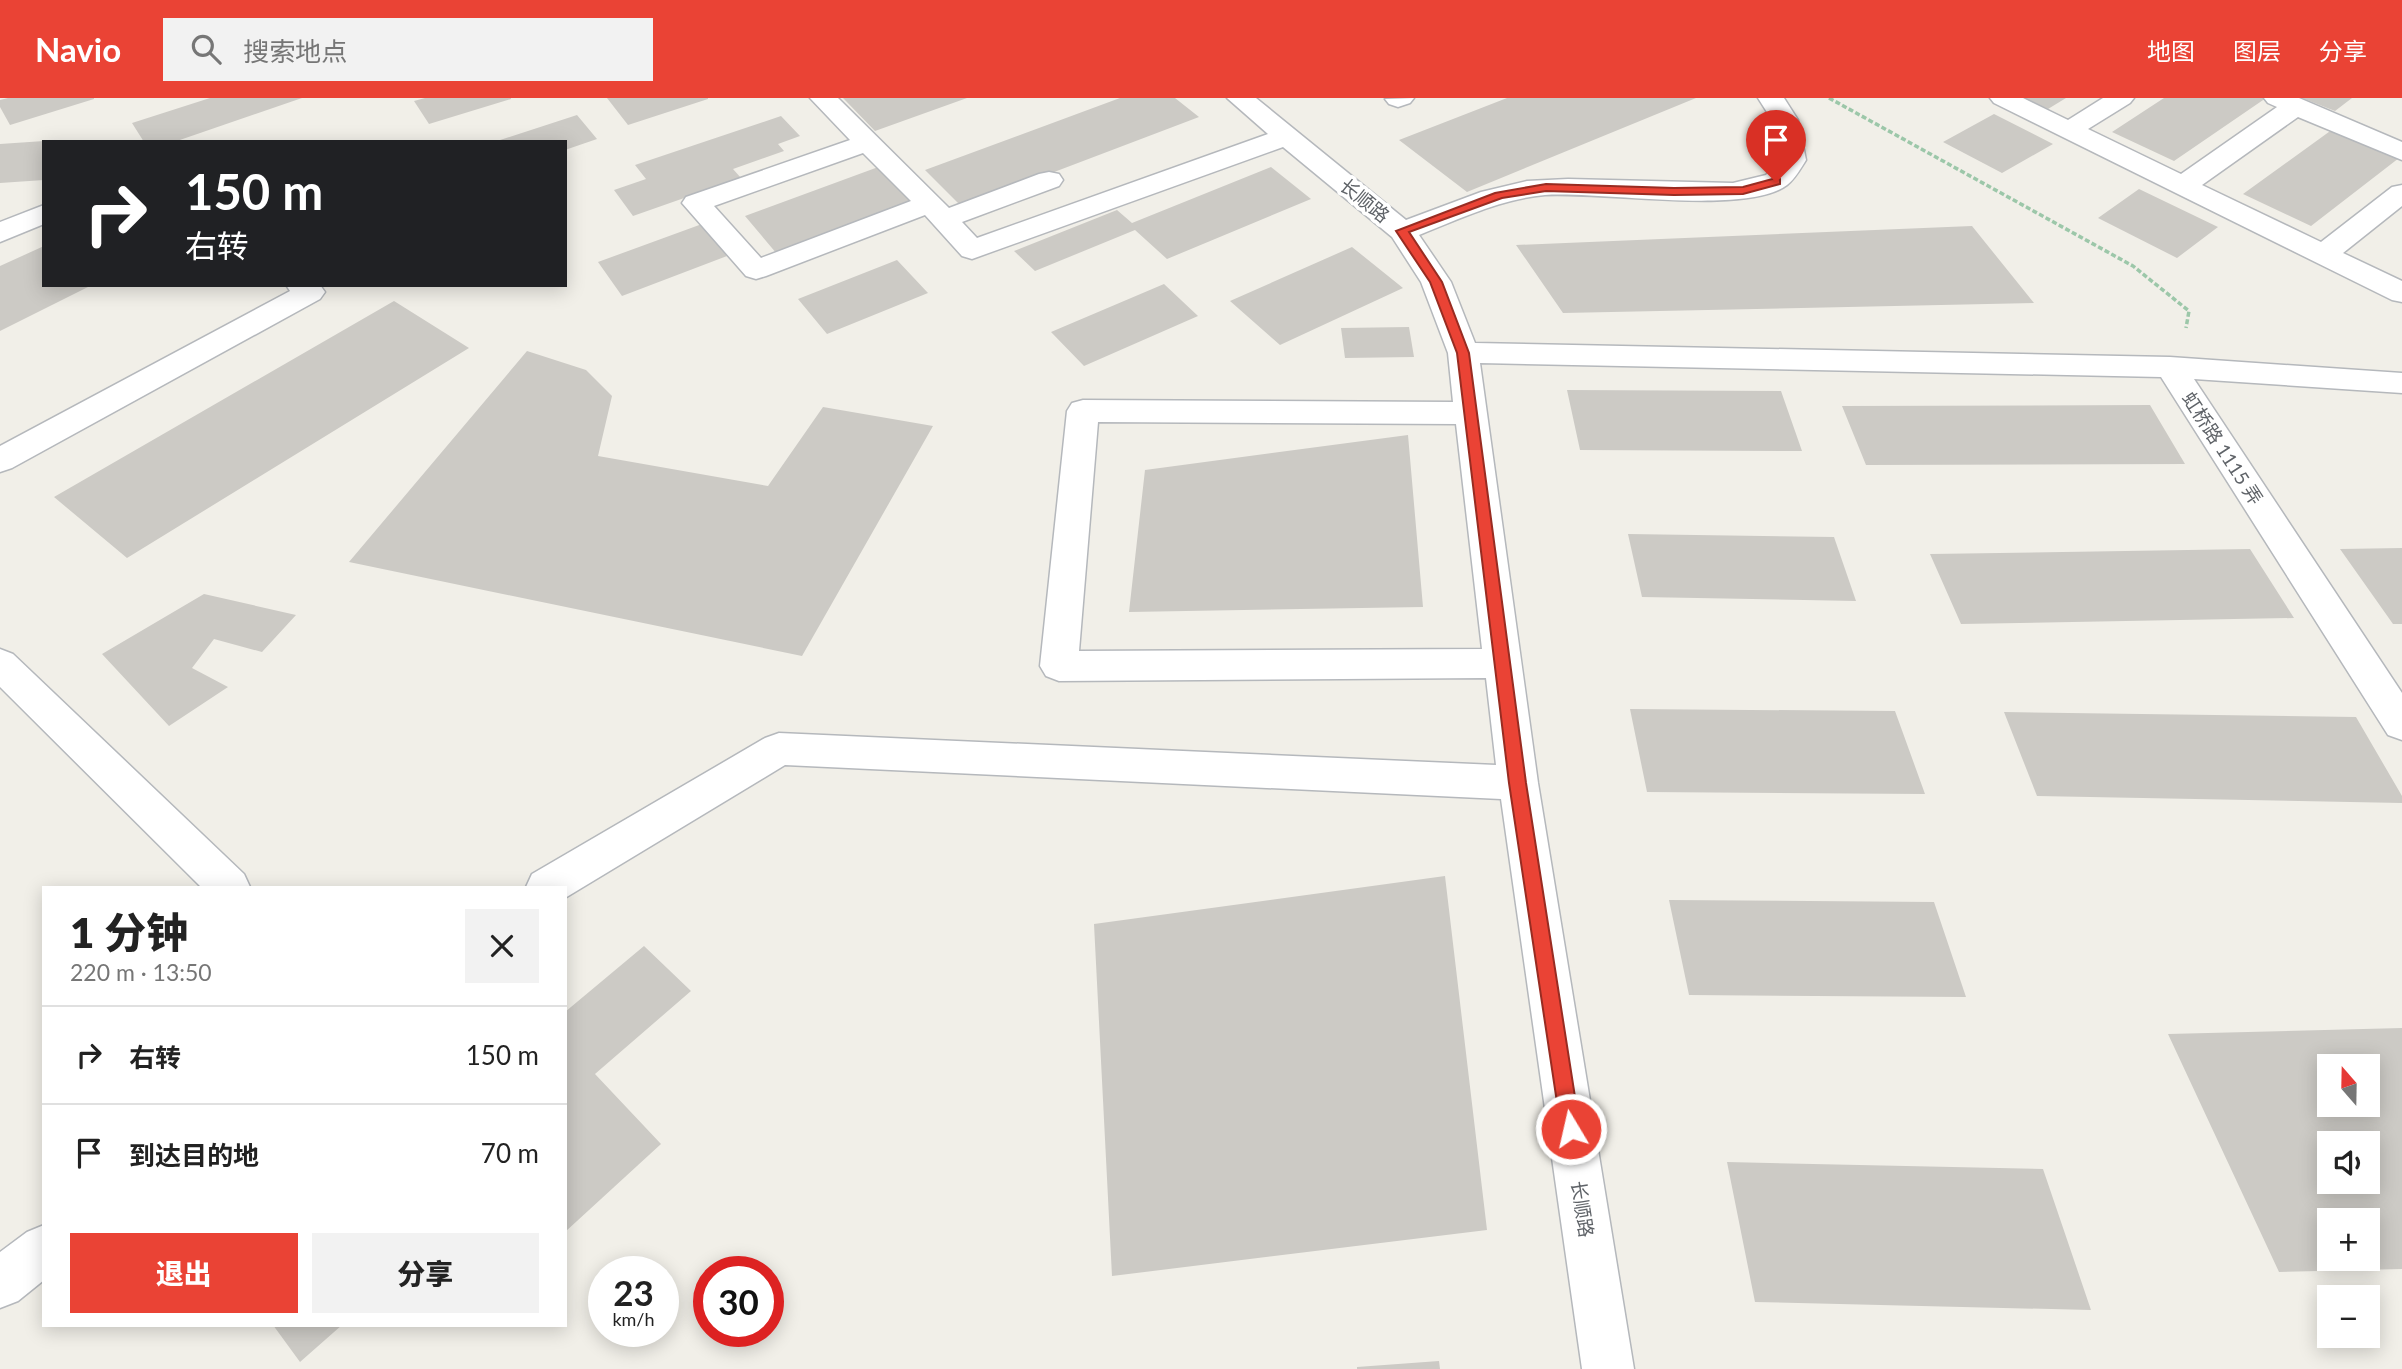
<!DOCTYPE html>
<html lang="zh">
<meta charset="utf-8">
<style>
:root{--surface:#fff;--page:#f2f2f2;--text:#222;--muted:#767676;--line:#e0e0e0;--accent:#ea4335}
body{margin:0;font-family:Lato,"Noto Sans SC",sans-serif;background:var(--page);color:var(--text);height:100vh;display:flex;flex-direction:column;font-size:26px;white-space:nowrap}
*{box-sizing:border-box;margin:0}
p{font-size:23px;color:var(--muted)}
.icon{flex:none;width:38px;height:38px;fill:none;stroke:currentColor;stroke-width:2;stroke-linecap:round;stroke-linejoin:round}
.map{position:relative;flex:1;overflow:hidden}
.sheet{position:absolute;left:42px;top:788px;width:525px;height:441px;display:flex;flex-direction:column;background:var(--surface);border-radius:0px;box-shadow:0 4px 18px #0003}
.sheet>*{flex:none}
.hud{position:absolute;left:42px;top:42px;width:525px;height:147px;border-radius:0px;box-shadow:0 4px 18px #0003;background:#202124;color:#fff;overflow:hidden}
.needle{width:46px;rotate:340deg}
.controls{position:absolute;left:2317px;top:956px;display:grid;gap:14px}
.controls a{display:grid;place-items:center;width:63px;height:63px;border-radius:0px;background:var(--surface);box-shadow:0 4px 18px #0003;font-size:35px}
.speed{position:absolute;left:588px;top:1158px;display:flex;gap:14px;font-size:35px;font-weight:700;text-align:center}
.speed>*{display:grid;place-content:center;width:91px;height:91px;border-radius:50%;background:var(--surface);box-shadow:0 4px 18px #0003;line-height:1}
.speed small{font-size:18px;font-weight:400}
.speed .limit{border:10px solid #d22;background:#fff;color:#111}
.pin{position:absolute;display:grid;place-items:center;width:60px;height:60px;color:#fff;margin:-72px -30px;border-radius:50% 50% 50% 0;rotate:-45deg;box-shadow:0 0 7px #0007}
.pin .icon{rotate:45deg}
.me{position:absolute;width:77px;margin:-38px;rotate:351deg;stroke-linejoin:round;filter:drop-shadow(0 0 5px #0008)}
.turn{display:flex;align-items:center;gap:24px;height:147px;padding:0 28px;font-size:32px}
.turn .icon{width:91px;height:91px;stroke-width:2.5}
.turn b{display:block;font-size:49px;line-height:60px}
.round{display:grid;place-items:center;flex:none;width:74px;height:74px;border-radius:0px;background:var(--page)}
.head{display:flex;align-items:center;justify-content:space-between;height:119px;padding:0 28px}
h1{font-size:42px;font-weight:800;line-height:52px}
.primary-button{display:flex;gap:14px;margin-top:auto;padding:14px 28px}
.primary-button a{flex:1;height:80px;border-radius:0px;background:var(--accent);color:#fff;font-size:28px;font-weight:800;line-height:80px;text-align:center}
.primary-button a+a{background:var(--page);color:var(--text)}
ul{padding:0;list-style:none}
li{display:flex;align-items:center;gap:21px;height:98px;padding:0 28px;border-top:2px solid var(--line)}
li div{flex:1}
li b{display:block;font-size:26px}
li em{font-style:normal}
header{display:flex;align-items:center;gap:42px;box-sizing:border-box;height:98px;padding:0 35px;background:var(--accent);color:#fff}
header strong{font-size:33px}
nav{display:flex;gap:38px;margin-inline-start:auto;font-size:24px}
.search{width:490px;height:63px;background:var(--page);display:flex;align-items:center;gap:18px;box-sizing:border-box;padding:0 24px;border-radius:0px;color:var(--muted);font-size:26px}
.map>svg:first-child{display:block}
.building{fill:#cccac5;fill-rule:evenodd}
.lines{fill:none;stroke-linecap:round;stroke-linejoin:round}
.minor-casing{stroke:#b5b8bc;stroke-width:3}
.path{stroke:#9cc7a9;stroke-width:3.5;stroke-dasharray:5 2.5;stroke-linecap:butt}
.minor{fill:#fff;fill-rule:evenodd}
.route{fill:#ea4335;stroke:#982c22;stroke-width:2}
.labels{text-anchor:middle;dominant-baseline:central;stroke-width:7;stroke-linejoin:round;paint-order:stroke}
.street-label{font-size:19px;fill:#5f6368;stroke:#fff}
</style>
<header>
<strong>Navio</strong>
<div class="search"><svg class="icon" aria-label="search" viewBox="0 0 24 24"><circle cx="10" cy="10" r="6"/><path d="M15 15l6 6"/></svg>搜索地点</div>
<nav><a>地图</a><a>图层</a><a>分享</a></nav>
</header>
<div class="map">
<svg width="2402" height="1271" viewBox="0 0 2402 1271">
<rect width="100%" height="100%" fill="#f1efe8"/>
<path class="building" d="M 8,0 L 94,0 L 94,1 L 10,27 L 0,9 L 0,2 Z
M 210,0 L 302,0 L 174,44 L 144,44 L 132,25 Z
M 425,0 L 511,0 L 511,1 L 429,26 L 414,3 Z
M 607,0 L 708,0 L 708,1 L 628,27 Z
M 843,0 L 967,0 L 875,33 Z
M 1120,0 L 1175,0 L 1199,19 L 962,109 L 925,72 Z
M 1507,0 L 1696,0 L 1467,94 L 1399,42 Z
M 2024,0 L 2066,0 L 2048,11 Z
M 2164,0 L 2266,0 L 2174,63 L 2112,34 Z
M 2302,0 L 2352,0 L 2335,13 Z
M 1994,16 L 2053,46 L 2002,75 L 1943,44 Z
M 577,17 L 597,41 L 565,52 L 565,44 L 494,44 Z
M 781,18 L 800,38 L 778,46 L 784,53 L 733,71 L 741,80 L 633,118 L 614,92 L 646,81 L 635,67 Z
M 2333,31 L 2399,60 L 2311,128 L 2243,96 Z
M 44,43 L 44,82 L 0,85 L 0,46 Z
M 881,68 L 916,104 L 777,156 L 745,118 Z
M 1271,69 L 1311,101 L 1167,161 L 1135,132 L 1035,173 L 1014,153 L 1117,112 L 1132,125 Z
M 2139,91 L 2218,129 L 2177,160 L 2098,120 Z
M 702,126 L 727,158 L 622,198 L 598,164 Z
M 1972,128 L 2034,205 L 1563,215 L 1516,147 Z
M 44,148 L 44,187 L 92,187 L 0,233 L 0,168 Z
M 1352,149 L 1403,190 L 1280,247 L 1230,203 Z
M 897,162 L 928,195 L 827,236 L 798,201 Z
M 1164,186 L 1198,218 L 1084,268 L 1051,234 Z
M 394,203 L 469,250 L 127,460 L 54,399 Z
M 1409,229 L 1414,259 L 1345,260 L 1341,230 Z
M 527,253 L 586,272 L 612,298 L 598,358 L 768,388 L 823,309 L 933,328 L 802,558 L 349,464 Z
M 1567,292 L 1781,293 L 1802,353 L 1580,352 Z
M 2150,307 L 2185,366 L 1866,367 L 1842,308 Z
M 1408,337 L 1423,509 L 1129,514 L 1145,372 Z
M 1628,436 L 1834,439 L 1856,503 L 1642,499 Z
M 2402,450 L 2402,526 L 2393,526 L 2340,451 Z
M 2250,451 L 2294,520 L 1961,526 L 1930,456 Z
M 204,496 L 296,517 L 262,554 L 214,541 L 192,570 L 228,589 L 169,628 L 102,556 Z
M 1630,611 L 1895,613 L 1925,696 L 1647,694 Z
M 2004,614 L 2356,619 L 2402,698 L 2402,705 L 2037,698 Z
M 1445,778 L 1487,1132 L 1112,1178 L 1094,826 Z
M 1669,802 L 1934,804 L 1966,899 L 1689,897 Z
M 644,848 L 691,893 L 595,976 L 661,1046 L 565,1134 L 565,914 Z
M 2402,930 L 2402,1171 L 2279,1174 L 2168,936 ZM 2329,968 L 2368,968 L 2368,1006 L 2329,1006 ZM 2329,1045 L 2368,1045 L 2368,1083 L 2329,1083 ZM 2329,1122 L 2368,1122 L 2368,1160 L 2329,1160 Z
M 1727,1064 L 2043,1071 L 2091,1212 L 1755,1204 Z
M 273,1227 L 342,1227 L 300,1264 Z
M 1439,1263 L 1440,1271 L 1357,1271 L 1357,1269 Z"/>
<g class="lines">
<defs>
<path id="minor" d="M 810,0 L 838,0 L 949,110 L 1039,76 L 1049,74 L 1059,76 L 1063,82 L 1059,88 L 962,124 L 977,140 L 1268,36 L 1227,0 L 1256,0 L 1406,122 L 1481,94 L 1527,83 L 1568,81 L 1733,85 L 1766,77 L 1779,62 L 1772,22 L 1758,0 L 1784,0 L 1798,22 L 1806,62 C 1801,70 1795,81 1787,87 C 1747,118 1600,93 1545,97 C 1501,101 1459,121 1419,137 L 1451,184 L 1475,245 L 2170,259 L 2402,275 L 2402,295 L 2194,281 L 2402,595 L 2402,642 L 2388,637 L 2161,279 L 1480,265 L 1538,685 L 1634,1271 L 1582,1271 L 1501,701 L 785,667 L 565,800 L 565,789 L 526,789 L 532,776 L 765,640 L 779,635 L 1496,667 L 1486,580 L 1059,583 L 1046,578 L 1040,568 L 1067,313 L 1072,305 L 1083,302 L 1453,304 L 1448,255 L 1421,184 L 1392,139 L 1283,49 L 972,161 L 962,158 L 925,117 L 766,178 L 756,181 L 746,178 L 682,105 L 686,99 L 850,42 ZM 863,55 L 911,103 L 761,160 L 714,108 ZM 1098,324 L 1456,326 L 1482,551 L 1079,553 Z
M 1414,0 L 1410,5 L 1398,9 L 1389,6 L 1385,1 Z
M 1990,0 L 2023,0 L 2068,22 L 2103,0 L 2134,0 L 2130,5 L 2088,31 L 2181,76 L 2277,9 L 2268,5 L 2264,0 L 2299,0 L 2402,44 L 2402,62 L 2298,19 L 2202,87 L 2321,144 L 2392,89 L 2402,87 L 2402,108 L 2343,155 L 2402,183 L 2402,204 L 2392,202 L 1994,5 Z
M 44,107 L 44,126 L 0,144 L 0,124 Z
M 286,187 L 320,187 L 325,194 L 320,201 L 12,370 L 0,374 L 0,348 L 290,193 Z
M 0,551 L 13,556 L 244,776 L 250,789 L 201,789 L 0,589 Z
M 44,1127 L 44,1182 L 18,1203 L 0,1210 L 0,1154 L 27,1134 Z"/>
</defs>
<use href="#minor" class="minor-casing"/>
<path class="path" d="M 1829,0 L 2133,168 L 2189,213 L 2186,230"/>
<use href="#minor" class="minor"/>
</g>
<path class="route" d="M 1776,80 L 1780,81 L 1780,86 L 1743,96 L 1674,97 L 1546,93 L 1502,100 L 1409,134 L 1442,184 L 1469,255 L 1526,685 L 1580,1031 L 1578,1038 L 1571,1041 L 1564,1038 L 1561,1031 L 1509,685 L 1457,255 L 1430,184 L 1396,133 L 1495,95 L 1546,86 L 1674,90 L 1743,89 Z"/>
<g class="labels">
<g class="street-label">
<text transform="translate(1365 102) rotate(39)">长顺路</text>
<text transform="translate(2223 350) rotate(57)">虹桥路 1115 弄</text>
<text transform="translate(1583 1111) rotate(81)">长顺路</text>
</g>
</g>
</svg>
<div class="controls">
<a><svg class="needle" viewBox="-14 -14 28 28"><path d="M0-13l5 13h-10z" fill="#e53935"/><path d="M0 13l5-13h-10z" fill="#767676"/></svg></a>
<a><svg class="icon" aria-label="sound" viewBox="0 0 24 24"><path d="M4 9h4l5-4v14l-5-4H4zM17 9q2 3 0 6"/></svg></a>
<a>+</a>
<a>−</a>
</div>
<div class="speed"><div>23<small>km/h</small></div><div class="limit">30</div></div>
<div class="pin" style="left:1776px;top:84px;background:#d93025"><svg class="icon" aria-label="arrive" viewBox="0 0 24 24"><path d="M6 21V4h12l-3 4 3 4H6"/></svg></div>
<svg class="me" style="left:1571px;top:1031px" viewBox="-20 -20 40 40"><circle r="17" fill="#ea4335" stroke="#fff" stroke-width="3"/><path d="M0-11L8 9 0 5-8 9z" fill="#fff"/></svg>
<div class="hud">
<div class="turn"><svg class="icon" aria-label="right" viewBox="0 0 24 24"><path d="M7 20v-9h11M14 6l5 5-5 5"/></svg><div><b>150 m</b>右转</div></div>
</div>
<section class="sheet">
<div class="head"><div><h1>1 分钟</h1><p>220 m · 13:50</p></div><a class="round"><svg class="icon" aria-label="close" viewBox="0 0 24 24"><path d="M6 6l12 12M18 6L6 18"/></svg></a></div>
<ul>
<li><svg class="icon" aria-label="right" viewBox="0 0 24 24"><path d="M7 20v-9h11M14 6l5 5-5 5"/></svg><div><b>右转</b></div><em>150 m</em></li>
<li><svg class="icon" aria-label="arrive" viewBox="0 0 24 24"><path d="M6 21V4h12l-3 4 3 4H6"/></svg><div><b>到达目的地</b></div><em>70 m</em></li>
</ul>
<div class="primary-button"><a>退出</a><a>分享</a></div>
</section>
</div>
